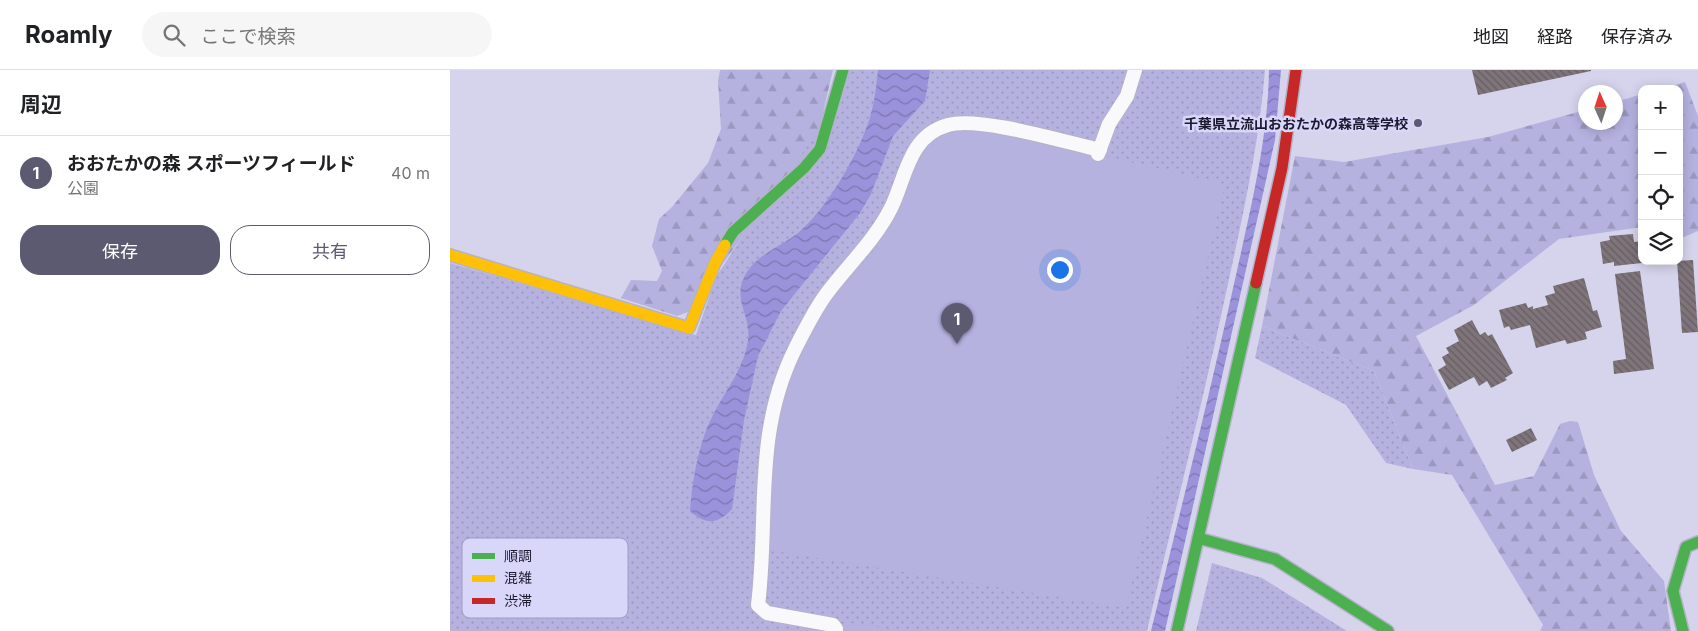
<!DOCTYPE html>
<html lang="ja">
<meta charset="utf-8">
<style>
:root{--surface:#fff;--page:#f6f6f6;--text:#202124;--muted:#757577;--line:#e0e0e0;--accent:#5c5a70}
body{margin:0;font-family:Inter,"Noto Sans JP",sans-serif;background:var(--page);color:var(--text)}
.controls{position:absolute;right:15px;top:15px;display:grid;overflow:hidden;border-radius:10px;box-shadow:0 2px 12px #0003}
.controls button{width:45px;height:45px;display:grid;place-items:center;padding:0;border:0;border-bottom:1px solid var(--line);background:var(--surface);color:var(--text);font:25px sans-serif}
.compass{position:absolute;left:1128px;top:15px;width:45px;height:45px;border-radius:50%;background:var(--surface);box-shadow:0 2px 12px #0003;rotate:357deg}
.you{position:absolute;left:609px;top:199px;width:18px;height:18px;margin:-12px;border:4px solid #fff;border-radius:50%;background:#1a73e8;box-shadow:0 0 0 8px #1a73e833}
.badge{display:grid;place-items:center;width:32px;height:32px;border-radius:50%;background:var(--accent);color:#fff;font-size:16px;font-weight:700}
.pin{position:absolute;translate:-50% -41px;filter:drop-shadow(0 1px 2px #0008)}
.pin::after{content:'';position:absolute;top:26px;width:18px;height:15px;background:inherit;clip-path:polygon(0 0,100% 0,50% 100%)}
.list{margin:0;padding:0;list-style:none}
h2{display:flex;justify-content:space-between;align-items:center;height:65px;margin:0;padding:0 20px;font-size:21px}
h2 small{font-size:16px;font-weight:400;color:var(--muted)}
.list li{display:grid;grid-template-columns:32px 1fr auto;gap:15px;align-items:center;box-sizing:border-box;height:75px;padding:0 20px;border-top:1px solid var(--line)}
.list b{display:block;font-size:19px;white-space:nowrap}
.list p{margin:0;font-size:16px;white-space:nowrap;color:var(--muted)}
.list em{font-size:16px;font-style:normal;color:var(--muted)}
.actions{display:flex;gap:10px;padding:15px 20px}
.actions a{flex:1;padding:11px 0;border:1px solid var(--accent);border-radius:20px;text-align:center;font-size:18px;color:var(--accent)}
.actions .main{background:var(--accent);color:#fff}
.icon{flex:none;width:28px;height:28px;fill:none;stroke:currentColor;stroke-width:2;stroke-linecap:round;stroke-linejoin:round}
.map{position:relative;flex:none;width:1248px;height:561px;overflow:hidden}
header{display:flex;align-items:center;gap:30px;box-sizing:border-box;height:70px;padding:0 25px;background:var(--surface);border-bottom:1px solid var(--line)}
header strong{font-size:24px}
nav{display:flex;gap:28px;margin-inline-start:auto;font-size:18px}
.search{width:350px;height:45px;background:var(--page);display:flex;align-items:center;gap:12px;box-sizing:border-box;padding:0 18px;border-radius:28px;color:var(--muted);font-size:19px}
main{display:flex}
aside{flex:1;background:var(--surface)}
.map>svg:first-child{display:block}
.grass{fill:url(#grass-dots)}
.forest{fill:url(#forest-firs)}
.pitch{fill:#b5b2e0}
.water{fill:url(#water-waves)}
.building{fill:url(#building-back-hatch)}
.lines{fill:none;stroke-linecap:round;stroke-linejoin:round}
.lane-casing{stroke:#b4b3c9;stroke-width:16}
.fast-casing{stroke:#b4b3c9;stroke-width:14}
.slow-casing{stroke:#b4b3c9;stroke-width:14}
.jam-casing{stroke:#b4b3c9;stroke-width:14}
.lane{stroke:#f9f9fc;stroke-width:14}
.fast{stroke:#4caf50;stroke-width:11}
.slow{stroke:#ffc107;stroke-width:11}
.jam{stroke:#c62828;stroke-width:11}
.poi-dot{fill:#5c5a70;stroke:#d8d7fa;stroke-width:2}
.labels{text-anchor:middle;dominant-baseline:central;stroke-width:5;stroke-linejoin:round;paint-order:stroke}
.poi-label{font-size:14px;font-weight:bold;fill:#1b192e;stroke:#d8d7fa;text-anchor:end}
.key{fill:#d8d7fa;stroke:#9f9ebd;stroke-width:1}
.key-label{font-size:14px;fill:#1b192e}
</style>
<header>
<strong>Roamly</strong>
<div class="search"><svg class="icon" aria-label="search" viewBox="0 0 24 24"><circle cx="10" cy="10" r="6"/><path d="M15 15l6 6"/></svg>ここで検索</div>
<nav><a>地図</a><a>経路</a><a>保存済み</a></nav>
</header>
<main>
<aside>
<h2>周辺<small></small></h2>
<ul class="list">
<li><span class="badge">1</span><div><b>おおたかの森 スポーツフィールド</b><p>公園</p></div><em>40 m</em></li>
</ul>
<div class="actions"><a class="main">保存</a><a>共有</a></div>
</aside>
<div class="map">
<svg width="1248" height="561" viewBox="0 0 1248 561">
<defs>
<pattern id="grass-dots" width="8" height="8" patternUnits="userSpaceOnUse" patternTransform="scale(1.25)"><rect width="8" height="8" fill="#b5b2e0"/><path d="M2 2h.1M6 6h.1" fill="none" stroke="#9b98c0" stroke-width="1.8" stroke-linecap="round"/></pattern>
<pattern id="forest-firs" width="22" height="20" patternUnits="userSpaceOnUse" patternTransform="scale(1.25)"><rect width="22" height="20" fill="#b5b2e0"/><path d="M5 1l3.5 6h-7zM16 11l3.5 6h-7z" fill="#9b98c0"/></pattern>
<pattern id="water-waves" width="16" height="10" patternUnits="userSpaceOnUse" patternTransform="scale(1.25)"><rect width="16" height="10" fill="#9a92da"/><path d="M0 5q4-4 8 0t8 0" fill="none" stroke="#7d76b1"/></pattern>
<pattern id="building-back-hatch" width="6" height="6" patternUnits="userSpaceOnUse" patternTransform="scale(1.25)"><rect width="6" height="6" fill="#7e747a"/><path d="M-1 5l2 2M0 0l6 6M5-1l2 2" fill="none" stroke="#665e64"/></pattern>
</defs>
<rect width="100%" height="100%" fill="#d5d4ec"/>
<path class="grass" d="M400,0h415c-6,76 -23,149 -39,223 -24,113 -53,225 -79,338h-697v-368l246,72 20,-58z
M812,256l112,45 39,98 -27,-6 -40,-58 -91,-47z
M762,493l50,15 85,53h-151z"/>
<path class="forest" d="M270,0h113l-14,60 -131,182 -11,4 -56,-18 10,-18 26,1 5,-10 -10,-25 7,-27 13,-12 36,-44 13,-34 -3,-48z
M1235,12l13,34v115l-19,8v-150h-17z
M1192,24v133l-83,12 -85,66 -58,31 79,149 39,-9 26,-52 10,-3 8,1 16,53 27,56 43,50 7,50h-131l3,-6 -91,-150 -39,-6 -39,-98 -112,-45 33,-170 49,6 144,-25 97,-27 1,12h30v-20z"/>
<path class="pitch" d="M515,58l30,3 230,53 -99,424 -358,-58 1,-77 11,-75 20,-47 29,-52 50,-54 28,-68 20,-36z
M395,552l55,9h-66z"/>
<path class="water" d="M428,0h52l-5,31 -32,35 -22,58 -11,19 -79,98 -23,45 -14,64 -12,89c-15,16 -26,16 -42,2 2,-29 8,-65 21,-92 13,-27 32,-48 37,-78 4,-26 -18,-42 -1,-69 10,-17 36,-27 51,-39 28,-24 57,-73 69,-107 7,-18 9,-37 11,-56z
M819,0h12l-6,70 -110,491h-14c29,-119 59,-237 85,-356 15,-68 32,-136 33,-205z"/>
<path class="building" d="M1022,0h119v1l-113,24z
M1183,164l1,8 7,-1 1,22 -28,3v-4l-11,2 -3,-22 10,-2 -1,-4z
M1243,190l5,72 -16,1 -5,-72z
M1190,201l14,98 -40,5 -1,-13 13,-2 -11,-85z
M1134,208l9,33 4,-1 5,17 -17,5 2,7 -20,5 -2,-4 -29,8 -6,-23 -19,5 -2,-4 -5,2 -5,-18 27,-7 2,5 5,-2v3l15,-4 -3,-9 10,-3 -2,-7z
M1022,250l8,15 5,-3 3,4 4,-2 21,39 -8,5 2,2 -16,8 -4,-7 -8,5 -5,-9 -25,13 -11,-20 8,-5 -4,-8 7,-4 -3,-5 13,-7 -5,-11z
M1081,358l6,12 -25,12 -6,-12z"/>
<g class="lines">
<defs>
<path id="lane" d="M648,84l11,-30 18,-28 8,-26
M386,559l-3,-4 -66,-12 -9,-8c11,-90 -5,-171 37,-256 9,-18 20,-40 32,-56 21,-28 48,-53 64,-85 15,-30 17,-72 57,-83 31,-9 117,17 152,25"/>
<path id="fast" d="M275,175l8,-13 71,-64 16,-19 23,-79
M748,468l77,21 113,72
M727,561l79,-348
M1233,561l-10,-40 13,-44 12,-5"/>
<path id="slow" d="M0,185l239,73 26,-65 10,-18"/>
<path id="jam" d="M806,213l26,-115 14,-98"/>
</defs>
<use href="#lane" class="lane-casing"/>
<use href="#fast" class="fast-casing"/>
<use href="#slow" class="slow-casing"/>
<use href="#jam" class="jam-casing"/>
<use href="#lane" class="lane"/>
<use href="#fast" class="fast"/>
<use href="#slow" class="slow"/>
<use href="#jam" class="jam"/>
</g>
<circle class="poi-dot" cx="968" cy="53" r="5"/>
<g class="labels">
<g class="poi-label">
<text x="958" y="53">千葉県立流山おおたかの森高等学校</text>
</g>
</g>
<rect x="12" y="468" width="166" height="80" rx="8" class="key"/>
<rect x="22" y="483" width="23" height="6" fill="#4caf50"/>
<rect x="22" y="505" width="23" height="7" fill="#ffc107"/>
<rect x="22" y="528" width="23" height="6" fill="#c62828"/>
<g class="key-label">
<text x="54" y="491">順調</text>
<text x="54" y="513">混雑</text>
<text x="54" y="536">渋滞</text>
</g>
</svg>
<div class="controls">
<button>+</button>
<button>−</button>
<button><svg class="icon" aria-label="locate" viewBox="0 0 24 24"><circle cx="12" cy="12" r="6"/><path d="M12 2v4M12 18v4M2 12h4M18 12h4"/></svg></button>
<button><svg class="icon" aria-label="layers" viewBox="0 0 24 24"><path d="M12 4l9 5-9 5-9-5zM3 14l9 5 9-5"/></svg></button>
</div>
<svg class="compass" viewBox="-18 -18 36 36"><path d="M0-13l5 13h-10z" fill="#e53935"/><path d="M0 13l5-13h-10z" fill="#757577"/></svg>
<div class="you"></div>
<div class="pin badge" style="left:507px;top:274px">1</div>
</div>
</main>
